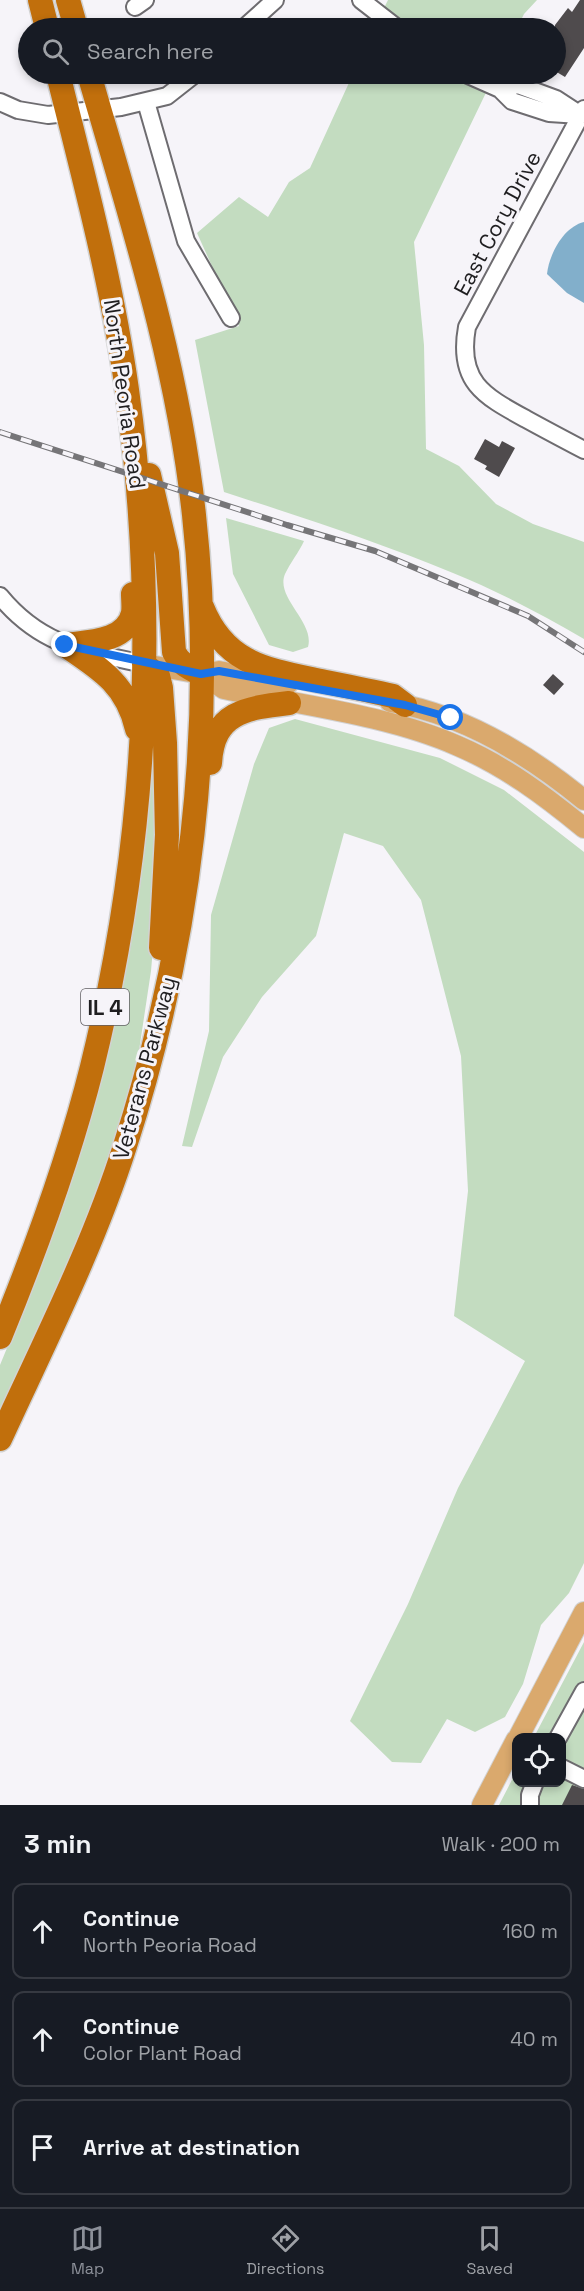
<!DOCTYPE html>
<meta charset="utf-8">
<style>
:root{--surface:#171b24;--page:#20242c;--text:#f1f3f6;--muted:#9ea1a6;--line:#363941;--accent:#8c9099}
body{margin:0;font-family:"Space Grotesk",sans-serif;background:var(--page);color:var(--text)}
.controls{position:absolute;right:18px;bottom:18px;display:grid;overflow:hidden;border-radius:12px;box-shadow:0 3px 9px #0003}
.controls button{width:54px;height:54px;display:grid;place-items:center;padding:0;border:0;border-bottom:2px solid var(--line);background:var(--surface);color:var(--text);font:30px sans-serif}
.stop{position:absolute;width:18px;height:18px;margin:-14px;border:4px solid #1a73e8;border-radius:50%;background:#fff}
.stop.end{background:#1a73e8;border-color:#fff;box-shadow:0 2px 6px #0008}
.list{margin:0;padding:0;list-style:none}
h2{display:flex;justify-content:space-between;align-items:center;height:78px;margin:0;padding:0 24px;font-size:26px}
h2 small{font-size:20px;font-weight:400;color:var(--muted)}
.list li{display:grid;grid-template-columns:39px 1fr auto;gap:18px;align-items:center;box-sizing:border-box;height:96px;margin:0 12px 12px;padding:0 12px;border:2px solid var(--line);border-radius:12px}
.list b{display:block;font-size:22px;white-space:nowrap}
.list p{margin:0;font-size:20px;white-space:nowrap;color:var(--muted)}
.list em{font-size:20px;font-style:normal;color:var(--muted)}
.icon{flex:none;width:33px;height:33px;fill:none;stroke:currentColor;stroke-width:2;stroke-linecap:round;stroke-linejoin:round}
.map{position:relative;flex:none;width:584px;height:1805px;overflow:hidden}
.search{position:absolute;background:var(--surface);box-shadow:0 3px 9px #0003;left:18px;right:18px;top:18px;height:66px;display:flex;align-items:center;gap:15px;box-sizing:border-box;padding:0 21px;border-radius:33px;color:var(--muted);font-size:22px}
.sheet{height:402px;background:var(--surface)}
nav{display:flex;justify-content:space-around;align-items:center;box-sizing:border-box;height:84px;border-top:2px solid var(--line);background:var(--surface);font-size:16px;color:var(--muted)}
nav a{display:grid;justify-items:center;gap:3px}
nav .on{color:var(--accent)}
.map>svg:first-child{display:block}
.green{fill:#c3dcc0}
.water{fill:#82afcb}
.building{fill:#4f4b4d}
.lines{fill:none;stroke-linecap:round;stroke-linejoin:round}
.minor-casing{stroke:#6e6c70;stroke-width:20}
.major-casing{stroke:#d2d2d2;stroke-width:22}
.highway-casing{stroke:#d2d2d2;stroke-width:27}
.minor{stroke:#fff;stroke-width:16}
.major{stroke:#daa96d;stroke-width:20}
.highway{stroke:#c16f0c;stroke-width:24}
.rail-casing{stroke:#767578;stroke-width:6}
.rail{stroke:#f6f4f9;stroke-width:4;stroke-dasharray:11;stroke-linecap:butt}
.route{stroke:#1a73e8;stroke-width:8}
.labels{text-anchor:middle;dominant-baseline:central;stroke-width:6;stroke-linejoin:round;paint-order:stroke}
.shield{fill:#f6f4f9;stroke:#605e61;stroke-width:1.5}
.shield-label{font-size:21px;font-weight:bold;fill:#1f1e20}
.street-label{font-size:22px;fill:#1f1e20;stroke:#f6f4f9}
</style>
<div class="map">
<svg width="584" height="1805" viewBox="0 0 584 1805">
<rect width="100%" height="100%" fill="#f6f4f9"/>
<path class="green" d="M388,0h149l-13,14 -7,14h-143z
M353,74h142l-81,168 10,103 2,104 33,17 37,38 37,20 51,18v97c-42,-24 -86,-48 -131,-66 -75,-31 -152,-56 -229,-81l-29,-152 44,-14 -42,-93 42,-36 29,20 21,-35 21,-14z
M226,518l78,23c-5,11 -14,22 -19,33 -10,24 30,48 23,73l-15,5 -24,-7 -36,-71z
M295,719l145,39 64,32 80,62v711l-15,30 -28,32 -18,59 -18,33 -30,15 -28,-13 -26,44 -29,-1 -42,-41 58,-117 50,-116 67,-127 -71,-45 14,-125 -7,-135 -40,-156 -38,-54 -39,-13 -28,103 -54,61 -39,60 -31,90 -10,-1 27,-115 2,-116 43,-151 15,-36z
M153,749l4,152 -6,70 -14,93 -35,113 -20,54 -82,181v-47l30,-73 95,-325 18,-114z
M584,1642v163h-85l17,-33v10h46v-44l-28,-1z"/>
<path class="water" d="M584,222v81l-17,-10 -20,-19c2,-19 16,-47 37,-52z"/>
<path class="building" d="M580,0h4v48l-19,29 -10,-6v-46l13,-17 4,4z
M485,439l14,8 3,-6 13,7 -16,29 -14,-8 2,-3 -13,-7z
M553,674l11,10 -10,11 -11,-10z
M572,1785l12,4v16h-22z"/>
<g class="lines">
<defs>
<path id="minor" d="M361,0l36,28
M135,7l10,-7
M244,28l31,-28
M466,74l34,15 12,12 37,12 31,2
M500,89l18,-4 38,14 23,15
M0,102l18,8 30,5 73,-8 46,-11 28,-22
M146,102l40,139 45,77
M584,109l-117,218c-10,55 17,69 59,92 20,11 39,21 58,31
M0,596c41,50 84,55 144,68
M558,1738l26,-47
M562,1768l22,11
M530,1805v-10l5,-13"/>
<path id="major" d="M144,664l57,10 18,-3 69,13
M201,674l23,15c75,16 164,26 234,57 47,20 87,50 126,82
M390,702c73,12 138,52 194,98
M518,1738l66,-126
M482,1805l34,-65"/>
<path id="highway" d="M40,0l7,28
M68,0l8,28
M149,475l18,78 7,99c6,12 15,16 27,22
M202,607c22,55 61,62 114,73 25,5 51,10 77,16l12,9
M65,645c23,-3 62,-3 68,-32 1,-6 0,-13 0,-19
M65,645c36,24 62,40 72,84
M144,664l14,12 3,12 4,55 2,92 -6,113
M210,763c3,-51 36,-55 79,-60
M0,1337c36,-88 69,-178 92,-270 55,-224 67,-448 35,-677 -15,-107 -43,-212 -69,-316
M0,1439c44,-96 93,-192 125,-293 65,-202 92,-420 69,-631 -16,-151 -63,-296 -105,-441"/>
</defs>
<use href="#minor" class="minor-casing"/>
<use href="#major" class="major-casing"/>
<use href="#highway" class="highway-casing"/>
<use href="#minor" class="minor"/>
<use href="#major" class="major"/>
<use href="#highway" class="highway"/>
<defs>
<path id="rail" d="M0,432l287,93 88,26 153,65 56,36"/>
</defs>
<use href="#rail" class="rail-casing"/>
<use href="#rail" class="rail"/>
</g>
<g class="lines">
<path class="route" d="M65,645l136,29 18,-3 186,34 46,13"/>
</g>
<g class="labels">
<rect class="shield" x="81" y="989" width="48" height="36" rx="4.5"/>
<g class="shield-label">
<text x="105" y="1007">IL 4</text>
</g>
<g class="street-label">
<text transform="translate(497 223) rotate(-62)">East Cory Drive</text>
<text transform="translate(125 394) rotate(82)">North Peoria Road</text>
<text transform="translate(144 1068) rotate(-75)">Veterans Parkway</text>
</g>
</g>
</svg>
<div class="controls">
<button><svg class="icon" aria-label="locate" viewBox="0 0 24 24"><circle cx="12" cy="12" r="6"/><path d="M12 2v4M12 18v4M2 12h4M18 12h4"/></svg></button>
</div>
<div class="stop" style="left:451px;top:718px"></div>
<div class="stop end" style="left:65px;top:645px"></div>
<div class="search"><svg class="icon" aria-label="search" viewBox="0 0 24 24"><circle cx="10" cy="10" r="6"/><path d="M15 15l6 6"/></svg>Search here</div>
</div>
<section class="sheet">
<h2>3 min<small>Walk · 200 m</small></h2>
<ul class="list">
<li><svg class="icon" aria-label="ahead" viewBox="0 0 24 24"><path d="M12 20V5M6 11l6-6 6 6"/></svg><div><b>Continue</b><p>North Peoria Road</p></div><em>160 m</em></li>
<li><svg class="icon" aria-label="ahead" viewBox="0 0 24 24"><path d="M12 20V5M6 11l6-6 6 6"/></svg><div><b>Continue</b><p>Color Plant Road</p></div><em>40 m</em></li>
<li><svg class="icon" aria-label="arrive" viewBox="0 0 24 24"><path d="M6 21V4h12l-3 4 3 4H6"/></svg><div><b>Arrive at destination</b></div></li>
</ul>
</section>
<nav>
<a class="on"><svg class="icon" aria-label="map" viewBox="0 0 24 24"><path d="M3 6l6-2 6 2 6-2v14l-6 2-6-2-6 2zM9 4v14M15 6v14"/></svg>Map</a>
<a><svg class="icon" aria-label="directions" viewBox="0 0 24 24"><path d="M12 3l9 9-9 9-9-9zM9 14v-3h6M13 9l2 2-2 2"/></svg>Directions</a>
<a><svg class="icon" aria-label="saved" viewBox="0 0 24 24"><path d="M7 4h10v16l-5-4-5 4z"/></svg>Saved</a>
</nav>
